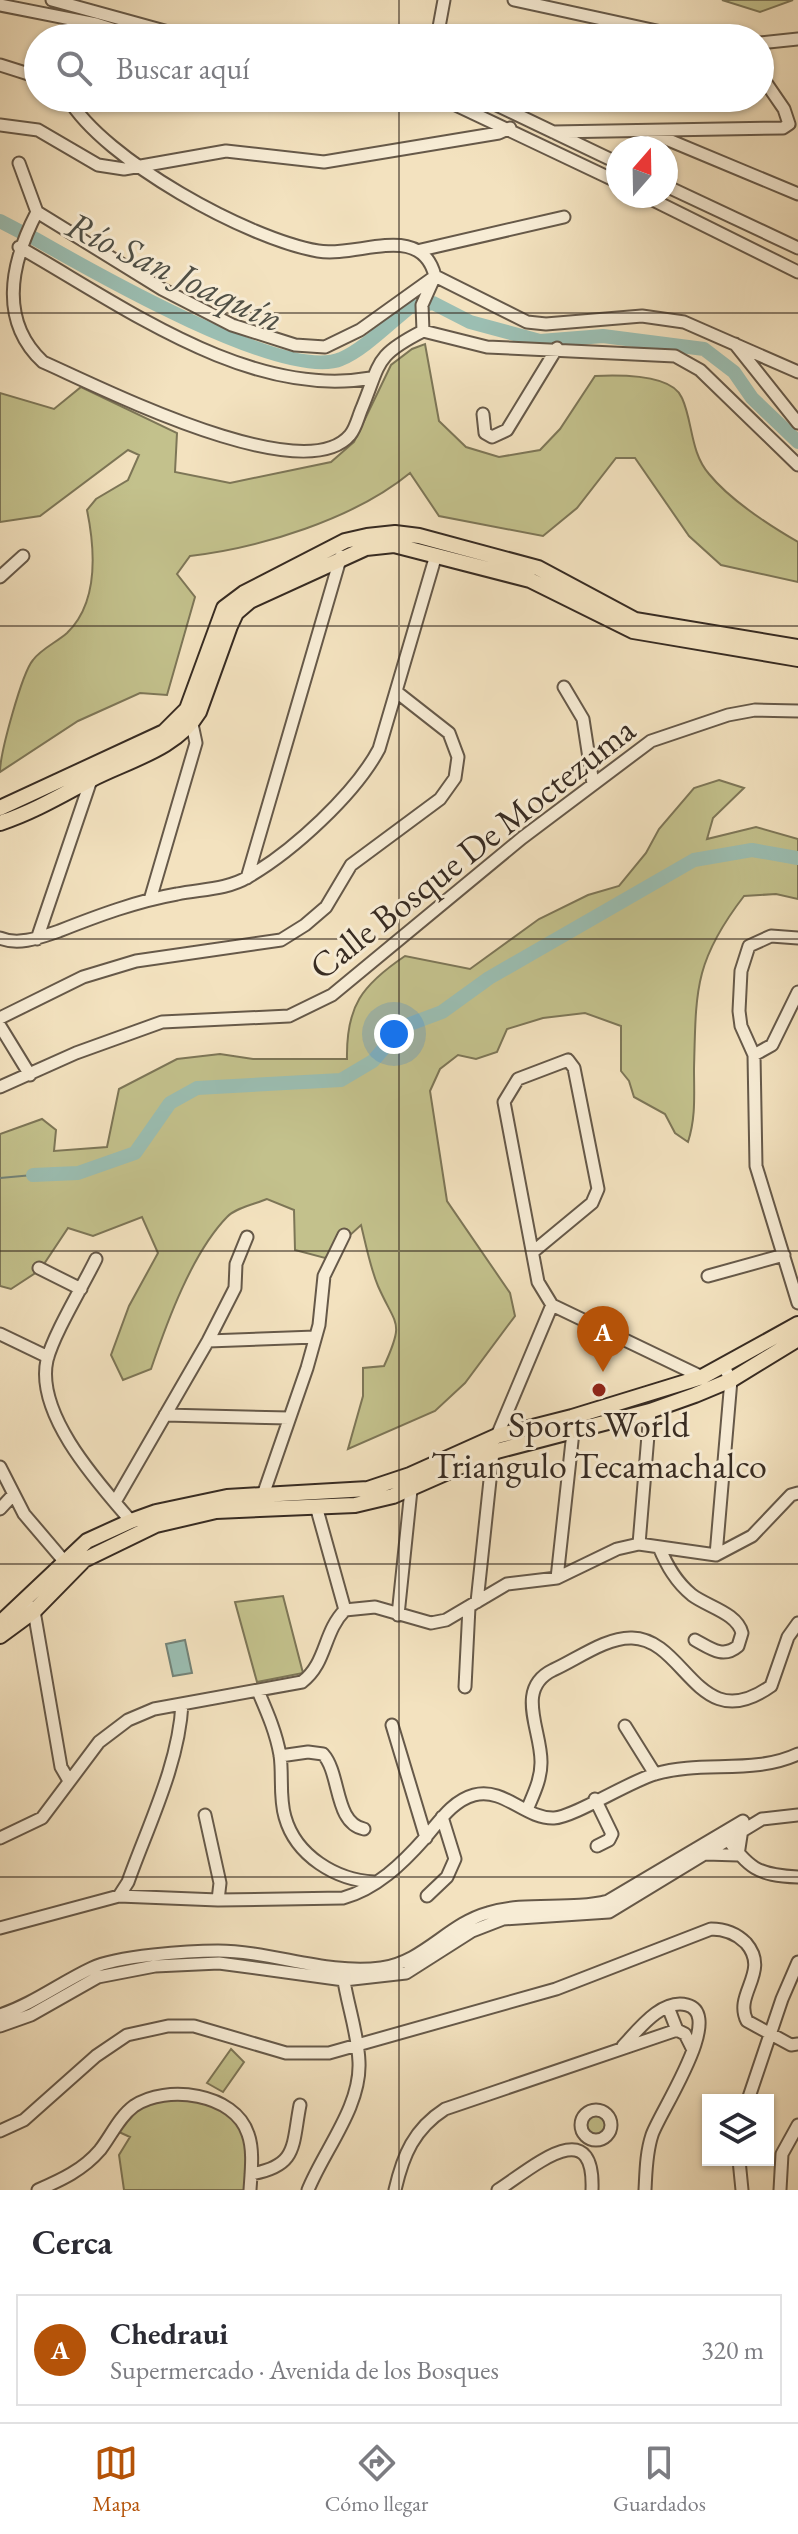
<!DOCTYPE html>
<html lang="es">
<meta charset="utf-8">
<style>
:root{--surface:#fff;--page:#f2f2f3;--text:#2b2b33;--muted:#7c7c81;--line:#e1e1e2;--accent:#b45309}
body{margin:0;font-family:"EB Garamond",serif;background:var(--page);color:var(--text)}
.controls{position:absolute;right:24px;bottom:24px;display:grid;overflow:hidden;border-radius:0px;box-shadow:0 2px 6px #0004}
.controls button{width:72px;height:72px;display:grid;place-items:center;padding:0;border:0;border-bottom:2px solid var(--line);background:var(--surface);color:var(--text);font:40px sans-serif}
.compass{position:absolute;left:606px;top:136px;width:72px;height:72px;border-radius:50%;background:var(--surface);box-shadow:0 2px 6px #0004;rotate:20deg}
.you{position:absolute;left:394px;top:1034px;width:28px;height:28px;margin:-20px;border:6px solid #fff;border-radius:50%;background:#1a73e8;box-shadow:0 0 0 12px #1a73e833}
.badge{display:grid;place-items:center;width:52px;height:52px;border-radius:50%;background:var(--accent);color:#fff;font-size:26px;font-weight:700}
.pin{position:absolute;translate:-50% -66px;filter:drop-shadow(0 2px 4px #0008)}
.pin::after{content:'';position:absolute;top:42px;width:28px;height:24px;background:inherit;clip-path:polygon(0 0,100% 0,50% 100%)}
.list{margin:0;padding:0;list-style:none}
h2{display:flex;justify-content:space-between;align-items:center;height:104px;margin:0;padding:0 32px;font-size:34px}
h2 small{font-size:26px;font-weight:400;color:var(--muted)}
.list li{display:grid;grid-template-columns:52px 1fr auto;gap:24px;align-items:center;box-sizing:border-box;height:112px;margin:0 16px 16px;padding:0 16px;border:2px solid var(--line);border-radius:0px}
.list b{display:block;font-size:30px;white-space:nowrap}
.list p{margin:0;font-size:26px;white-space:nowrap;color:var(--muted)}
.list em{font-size:26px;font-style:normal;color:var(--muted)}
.icon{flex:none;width:44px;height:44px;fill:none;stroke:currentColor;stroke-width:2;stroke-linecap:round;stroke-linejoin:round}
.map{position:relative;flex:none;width:798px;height:2190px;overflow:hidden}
.search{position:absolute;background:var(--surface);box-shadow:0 2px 6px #0004;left:24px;right:24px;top:24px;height:88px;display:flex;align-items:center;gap:20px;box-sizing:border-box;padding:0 28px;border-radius:44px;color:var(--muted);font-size:30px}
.sheet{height:232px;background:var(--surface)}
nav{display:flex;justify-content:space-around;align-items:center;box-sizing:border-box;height:112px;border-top:2px solid var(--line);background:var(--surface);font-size:22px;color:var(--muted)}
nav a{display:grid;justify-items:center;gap:4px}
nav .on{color:var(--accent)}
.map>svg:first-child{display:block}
.green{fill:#c3c18c;stroke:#7d7657;stroke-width:2}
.water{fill:#9bbeb2;stroke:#738378;stroke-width:2}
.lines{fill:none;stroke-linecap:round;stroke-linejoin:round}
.stream{stroke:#738378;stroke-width:2}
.river{stroke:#9bbeb2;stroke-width:14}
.minor-casing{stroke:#665949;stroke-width:15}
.major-casing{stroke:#372b22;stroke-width:18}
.minor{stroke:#f7ecd5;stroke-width:11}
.major{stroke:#f3e2bf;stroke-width:14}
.grid{fill:none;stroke:#372b22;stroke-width:2;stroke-opacity:0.55}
.poi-dot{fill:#8f2418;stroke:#f7ecd5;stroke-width:3}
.labels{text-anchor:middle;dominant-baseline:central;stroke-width:6;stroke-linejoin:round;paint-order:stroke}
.street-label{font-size:36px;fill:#372b22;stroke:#f7ecd5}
.poi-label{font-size:36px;fill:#372b22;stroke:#f7ecd5}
.water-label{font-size:38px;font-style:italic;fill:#505046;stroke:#f7ecd5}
</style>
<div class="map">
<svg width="798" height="2190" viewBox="0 0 798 2190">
<rect width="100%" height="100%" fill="#f3e2bf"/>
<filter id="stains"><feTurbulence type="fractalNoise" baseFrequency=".0025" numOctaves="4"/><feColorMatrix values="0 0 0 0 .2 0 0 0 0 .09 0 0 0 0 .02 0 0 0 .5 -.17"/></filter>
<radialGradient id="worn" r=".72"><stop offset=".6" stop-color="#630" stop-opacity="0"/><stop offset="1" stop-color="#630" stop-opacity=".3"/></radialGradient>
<path class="green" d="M722,0h71l-33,12z
M425,344l14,77 27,26 33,10 41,-7 20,-21 35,-53c22,-1 77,-2 87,22 11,24 8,54 27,76 22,27 58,50 89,68v40l-77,-17 -32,-29 -54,-78h-19l-39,50 -34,28 -104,-20 -29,-43c-56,46 -150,75 -220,83l-13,18 18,23 -28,98 -27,-2 -62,28 -78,51c0,-19 22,-99 33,-112 8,-11 24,-18 34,-27 32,-31 28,-84 20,-123l9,-11 32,-19 11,-25 -11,-5 -88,66 -40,6v-129l54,16 27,-22 96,46 -2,39 55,11 101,-21 23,-20 37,-77 21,-16z
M719,780l25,8 -31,30 -6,21 49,-12 42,12v60l-22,-5 -32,2c-50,65 -48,94 -50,173 0,26 2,48 -6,73l-13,-9 -10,-19 -31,-17 -5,-16 -8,-10v-45l-36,-13 -42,5 -36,11 -10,23 -21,7 -18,-4 -18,14 -10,22 17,110 63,92 5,23 -50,67 -30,28 -87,38 15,-53v-28l21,-2c21,-46 12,-39 -6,-80 -8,-19 -12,-41 -17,-61l-36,33 -30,-8 -1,-40 -27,-11c-12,5 -32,9 -40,18 -35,36 -60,105 -76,152l-28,11 -12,-25 18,-49 29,-53 -16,-36 -49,19 -25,-8 -28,42 -29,19 -11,-3v-152l42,-15 14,11 -2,21 53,-4 12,-58 58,-30 43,-5 33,5h94c-1,-53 15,-74 58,-103l65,13 69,-50 49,-24 31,-9 27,-33 13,-24 35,-41z
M283,1596l20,77 -46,9 -22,-80z
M231,2049l13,13 -21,30 -16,-9z
M162,2099c29,1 68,2 82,35 7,14 3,40 3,56h-123l-5,-35 11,-18 -11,-5 15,-22z
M583 2125a13 13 0 1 1 26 0a13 13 0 1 1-26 0Z"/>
<path class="water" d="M185,1640l7,33 -19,3 -7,-32z"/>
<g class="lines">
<path class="stream" d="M0,1178l33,-3"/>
<path class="river" d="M0,221l21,11
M32,237c56,32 253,146 309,122 21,-8 50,-37 69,-52l9,-1
M424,305l9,-2 37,19 70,19 63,-5 101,13 30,23 18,26 46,44
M33,1175l45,-2 57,-20 35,-50 27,-15 144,-8 32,-19 29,-34 40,-15 47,-34 205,-118 58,-10 46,8"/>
<defs>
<path id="minor" d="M52,0l138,38
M514,0l175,38
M0,5l96,19 45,14
M437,38l7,-38
M760,43l38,-4
M0,65l38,12
M68,98c36,62 180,141 250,153 40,7 103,-30 117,25
M441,98l177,84
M482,98l136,65
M0,125l38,5 60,35 26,4 102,-18 98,11 175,-29 11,-5
M647,131l151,63
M553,132l230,-4 6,-4 -5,-15 -24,-35
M19,163l18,49 125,77 70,36 63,20 30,2 35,-17 74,-53
M666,186l132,62
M645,196l153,76
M37,212c-28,54 -37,110 6,150 55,24 260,129 307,73 6,-7 8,-18 12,-27 19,-46 12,-52 61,-77l-1,-26 13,-29
M19,247c101,57 230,153 352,131
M421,250l143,-33
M435,276l92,46 19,2 96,-8 42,6 114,50
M423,331l64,16 188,9 25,14 98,95
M735,344l63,79
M483,414l2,19 7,4 15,-7 50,-82
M0,577l23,-21
M564,687l19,32 10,65
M247,878l94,-322
M150,900l46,-157 -4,-19
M0,938c19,8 41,-1 59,-7 38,-15 78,-30 118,-37 24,-5 49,-4 71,-17 45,-26 107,-83 131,-128l57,-194
M798,938l-27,-2 -22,10 -8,25 -2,40 2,15 13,29 2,111 42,137
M37,939l54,-159
M0,1018l83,-41 53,-16 145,-21 24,-15 21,-18 25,-42 89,-66 15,-21 3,-21 -9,-24 -51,-40
M0,1026l30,49
M754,1055l18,-10 26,-53
M0,1087l76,-34 86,-31 127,-6 43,-21 190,-157 129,-97 77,-26 27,-5 43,1
M534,1251l58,-48 6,-14 -24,-121 -6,-8 -50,19 -14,23 34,180 14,23 150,72
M96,1259c-13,27 -42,74 -49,101 -12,54 51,123 84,161
M39,1268l42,21
M708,1276l76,-21
M0,1334l48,23
M208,1341l107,-4
M165,1415l124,3
M497,1436l55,-131
M0,1467l24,47 40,47
M263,1495l44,-127 12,-43 5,-49 20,-41
M115,1502l93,-161 27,-53 1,-24 11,-27
M316,1506l29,104
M0,1509l13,-14
M639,1544l11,-133
M659,1547c8,19 17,35 33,48 16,12 45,18 50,38l-4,13c-15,13 -28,2 -43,-6
M716,1555l15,-175 -7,-13
M557,1578l16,-146
M477,1602l16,-150
M29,1606l5,5 27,156 7,12
M398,1615l13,-125
M465,1687l4,-80
M258,1691c9,21 18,41 22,64 3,20 -1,42 5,62 11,39 51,63 89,65
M392,1725l34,113
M625,1726l30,48
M280,1756l28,-4 15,2c18,20 11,69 41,75
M595,1799l17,35 -3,6 -12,6
M527,1810c6,-15 14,-30 14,-47 1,-32 -27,-74 12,-93 23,-10 53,-33 79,-32 54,1 66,100 139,48l17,-49 10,-14
M205,1815l15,68 -2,17
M724,1835c26,33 31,40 74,42
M0,1838l42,-20 57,-76 29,-22 26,-11 148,-27c25,-19 21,-50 43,-72l30,-3 56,16 15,-3 61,-36 50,-6 60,-29 22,-5 77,11 36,-19 39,-41 7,-2
M706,1854l32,1 4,-26
M119,1896l9,-14c20,-56 51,-118 54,-178
M427,1896l20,-19 8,-18 -13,-42
M0,1928l119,-32 99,4 125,-2c33,-9 59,-34 82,-60 14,-16 27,-37 49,-43 30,-8 51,24 80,23 20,-1 74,-36 101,-44 47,-14 98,1 143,-20
M668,2007l9,23
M0,2015c33,-11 60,-32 92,-47 25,-12 97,-17 126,-17 54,0 108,24 163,17 43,-6 67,-44 107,-55 39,-12 81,-2 120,-12l135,-80
M0,2026l31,-11 67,-38 57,-11 64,-3 125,17 62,-7 66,-42 31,-12 106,-7 153,-93 36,-4
M623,2046c15,-16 39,-48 64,-41 39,10 -28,108 -35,130 -6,18 -6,37 -7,55
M748,2100l34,-101 16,-37
M581 2125a15 15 0 1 1 30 0a15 15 0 1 1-30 0Z
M0,2131l24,-11 72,-64 31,-21 41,-9h26l92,27h43l227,-64 155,-60c13,0 25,4 35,14 25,29 -13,51 1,78l44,24 7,-1
M739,2160l3,30
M251,2174c47,-8 41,-28 49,-69
M38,2190c23,-10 45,-20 62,-40 11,-14 19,-33 34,-44 32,-22 101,-13 114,28 6,16 3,39 2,56
M308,2190c16,-40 53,-83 51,-128 -1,-29 -12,-58 -16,-87
M395,2190c8,-35 19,-61 50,-81l232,-79 8,4 8,16
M498,2190c33,-21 97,-79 94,0
M780,2190l2,-36 16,-29"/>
<path id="major" d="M0,808l164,-76 23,-23 37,-101 20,-15 101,-52 22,-5 28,-3 24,3 119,32 97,52 163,27
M0,823c33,-11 60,-27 90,-43 36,-19 87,-31 109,-68l31,-86 6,-13 14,-12 116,-53 28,-3 136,35 103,51 165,28
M0,1623l87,-82 44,-20 25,-9 71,-15 141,-8 42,-14 87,-39 75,-19 130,-40 96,-53
M0,1636l34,-25 50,-51 72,-35 60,-14 139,-6 38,-9 100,-44 157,-41 45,-16 36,-15 67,-41"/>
</defs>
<use href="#minor" class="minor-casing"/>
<use href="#major" class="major-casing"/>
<use href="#minor" class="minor"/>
<use href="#major" class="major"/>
</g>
<path class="grid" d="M399,0v38M399,98v2092M0,313h798M0,626h798M0,939h798M0,1251h798M0,1564h798M0,1877h798"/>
<circle class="poi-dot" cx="599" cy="1390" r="8"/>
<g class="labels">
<g class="street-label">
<text transform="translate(472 848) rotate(-38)">Calle Bosque De Moctezuma</text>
</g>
<g class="poi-label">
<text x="599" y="1424">Sports World<tspan x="599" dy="41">Triangulo Tecamachalco</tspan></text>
</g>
<g class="water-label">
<text transform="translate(175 271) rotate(25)">Río San Joaquín</text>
</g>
</g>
<rect width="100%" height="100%" filter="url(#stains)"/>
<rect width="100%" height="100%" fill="url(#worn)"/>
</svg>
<div class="controls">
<button><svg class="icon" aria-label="layers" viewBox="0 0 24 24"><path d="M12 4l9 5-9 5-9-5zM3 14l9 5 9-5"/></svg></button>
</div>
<svg class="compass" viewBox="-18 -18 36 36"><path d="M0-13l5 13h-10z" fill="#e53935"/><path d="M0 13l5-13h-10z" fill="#7c7c81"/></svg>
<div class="you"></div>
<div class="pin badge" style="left:603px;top:1372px">A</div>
<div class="search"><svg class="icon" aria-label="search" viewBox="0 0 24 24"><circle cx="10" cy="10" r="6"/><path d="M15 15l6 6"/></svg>Buscar aquí</div>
</div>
<section class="sheet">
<h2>Cerca<small></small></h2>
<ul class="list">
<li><span class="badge">A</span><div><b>Chedraui</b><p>Supermercado · Avenida de los Bosques</p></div><em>320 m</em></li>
</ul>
</section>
<nav>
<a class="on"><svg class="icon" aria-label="map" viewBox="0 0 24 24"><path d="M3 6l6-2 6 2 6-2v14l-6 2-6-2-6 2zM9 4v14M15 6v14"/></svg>Mapa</a>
<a><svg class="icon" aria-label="directions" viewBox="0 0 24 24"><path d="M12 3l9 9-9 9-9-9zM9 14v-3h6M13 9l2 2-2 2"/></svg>Cómo llegar</a>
<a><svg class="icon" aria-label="saved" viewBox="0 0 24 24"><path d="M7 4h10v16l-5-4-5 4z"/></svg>Guardados</a>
</nav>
